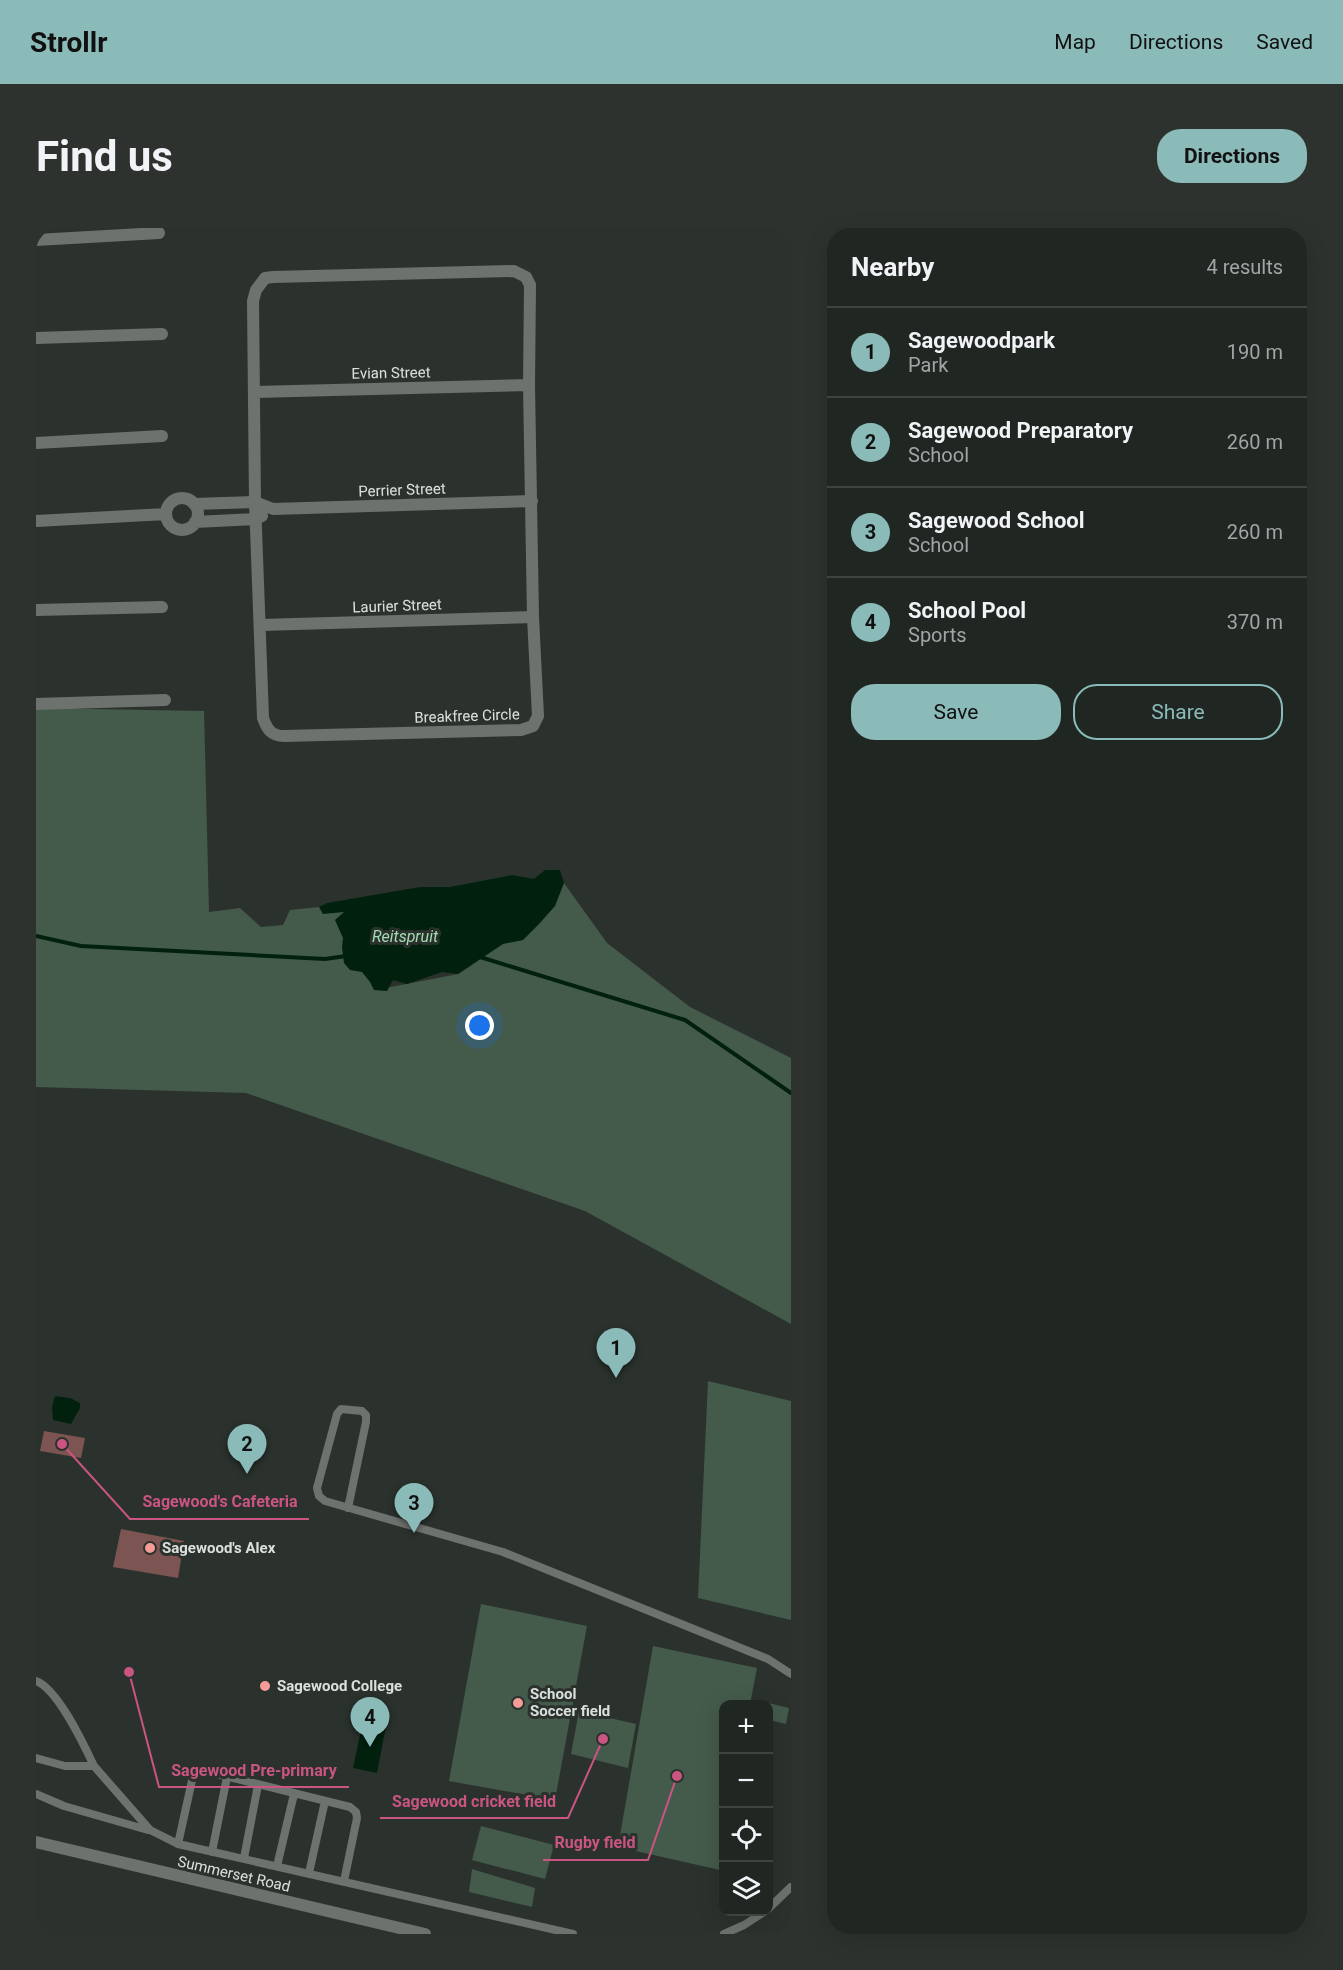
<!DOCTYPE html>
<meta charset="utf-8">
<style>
:root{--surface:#202622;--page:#2d322f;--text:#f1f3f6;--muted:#a2a5a5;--line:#3d4340;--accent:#8bbbb9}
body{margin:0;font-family:Roboto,sans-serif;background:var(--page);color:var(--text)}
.controls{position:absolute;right:18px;bottom:18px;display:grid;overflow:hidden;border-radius:12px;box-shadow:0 6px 24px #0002}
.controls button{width:54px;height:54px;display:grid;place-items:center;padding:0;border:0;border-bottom:2px solid var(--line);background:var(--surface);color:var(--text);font:30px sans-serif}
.you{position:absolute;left:444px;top:798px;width:21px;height:21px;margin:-15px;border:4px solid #fff;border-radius:50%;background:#1a73e8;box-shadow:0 0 0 9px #1a73e833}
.badge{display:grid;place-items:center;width:39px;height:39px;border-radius:50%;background:var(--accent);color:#111;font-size:20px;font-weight:700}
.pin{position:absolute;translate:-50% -50px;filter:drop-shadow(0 2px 3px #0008)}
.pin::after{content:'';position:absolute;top:32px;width:21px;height:18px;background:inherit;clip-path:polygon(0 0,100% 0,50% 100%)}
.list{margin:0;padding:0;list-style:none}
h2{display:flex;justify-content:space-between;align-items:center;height:78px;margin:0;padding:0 24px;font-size:26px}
h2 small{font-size:20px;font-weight:400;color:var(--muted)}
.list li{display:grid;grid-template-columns:39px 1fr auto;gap:18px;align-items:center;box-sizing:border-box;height:90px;padding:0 24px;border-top:2px solid var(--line)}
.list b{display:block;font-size:22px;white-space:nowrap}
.list p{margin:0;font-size:20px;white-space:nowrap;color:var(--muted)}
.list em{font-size:20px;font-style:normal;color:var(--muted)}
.actions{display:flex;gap:12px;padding:18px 24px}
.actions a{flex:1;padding:14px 0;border:2px solid var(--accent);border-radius:24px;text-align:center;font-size:21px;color:var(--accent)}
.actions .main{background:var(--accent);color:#111}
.icon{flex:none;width:33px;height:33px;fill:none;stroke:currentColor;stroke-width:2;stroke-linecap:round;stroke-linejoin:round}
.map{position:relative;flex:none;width:755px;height:1706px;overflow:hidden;border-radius:24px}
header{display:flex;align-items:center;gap:36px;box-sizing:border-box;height:84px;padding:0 30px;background:var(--accent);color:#111}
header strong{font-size:28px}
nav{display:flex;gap:33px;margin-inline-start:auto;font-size:21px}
.intro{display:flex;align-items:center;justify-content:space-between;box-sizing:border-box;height:144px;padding:0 36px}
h1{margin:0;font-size:42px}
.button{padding:15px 27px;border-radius:24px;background:var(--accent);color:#111;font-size:21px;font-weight:700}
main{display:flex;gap:36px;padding:0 36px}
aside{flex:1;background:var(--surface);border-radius:24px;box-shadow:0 6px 24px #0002}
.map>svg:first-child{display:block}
.green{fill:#445a4b}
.water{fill:#01210e}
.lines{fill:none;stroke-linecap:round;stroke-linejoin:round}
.stream{stroke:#01210e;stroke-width:4}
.building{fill:#7c5553}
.service{stroke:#6e726f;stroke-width:8}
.minor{stroke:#6e726f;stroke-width:12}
.poi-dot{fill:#f59b98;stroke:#2b322d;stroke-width:2}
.labels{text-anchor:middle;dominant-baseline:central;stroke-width:6;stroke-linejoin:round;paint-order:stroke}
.street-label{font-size:15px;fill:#dbe0dc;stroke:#2b322d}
.poi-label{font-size:15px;font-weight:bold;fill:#dbe0dc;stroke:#2b322d;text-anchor:start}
.water-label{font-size:16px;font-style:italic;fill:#a1dcb3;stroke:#2b322d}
.leader{fill:none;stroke:#ca5482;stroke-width:2}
.callout-dot{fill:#ca5482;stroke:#2b322d;stroke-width:2}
.callout-label{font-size:16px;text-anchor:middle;font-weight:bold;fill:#ca5482;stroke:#2b322d;stroke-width:6;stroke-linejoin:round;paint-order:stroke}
</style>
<header>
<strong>Strollr</strong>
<nav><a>Map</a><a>Directions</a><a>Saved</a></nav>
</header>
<div class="intro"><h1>Find us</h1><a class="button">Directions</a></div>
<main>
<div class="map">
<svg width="755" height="1706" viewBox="0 0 755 1706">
<rect width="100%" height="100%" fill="#2b322d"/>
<path class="green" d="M0,480l168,3 5,201 31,-4 21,19 22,-2 7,-15 29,-3 26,4 30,79 83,-16 18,-12 88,-79 43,60 83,64 101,51v266l-206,-113 -339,-118 -210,-6z
M672,1153l83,20v219l-93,-22z
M445,1376l106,22 -32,174 -106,-19z
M617,1418l104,22 -7,36h-26v146l-4,20 -102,-23z
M720,1472l33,8 -3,16 -17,-4 -1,-16h-12z
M543,1483l57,13 -8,44 -57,-14z
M445,1598l73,19 -9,34 -73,-19z
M436,1641l63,19 -3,19 -63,-15z"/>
<path class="water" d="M509,642h15l4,13 -9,23 -16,18 -16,16 -20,4 -45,30 -16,-2 -35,12 -14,-4 -6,11 -13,-1 -4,-8 -8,-10 -12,-2 -6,-7 -2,-16 1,-9 -8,-18 9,-8 -21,2 -4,-7 8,-4 93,-16h30l62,-12 22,4z
M19,1168l15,2 10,5v5l-9,16 -18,-4 -1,-13z
M327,1493l23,5 -9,47 -24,-5z"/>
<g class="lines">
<path class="stream" d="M0,708l45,10 244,13 21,-3
M444,729l205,63 106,73"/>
</g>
<path class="building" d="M8,1203l41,7 -4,20 -41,-7z
M85,1301l63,12 -6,37 -65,-11z"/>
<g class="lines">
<path class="service" d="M312,1280l18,-86v-7l-4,-4 -21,-2 -4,5 -20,74 2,8 6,5 178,51 265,107 23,15
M0,1453c22,8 48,64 58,85
M0,1530l29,8h29l56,64 28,14 395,90
M0,1566l28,12 84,24
M142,1616l15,-68 5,-5h7l145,36 6,5 1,6 -13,63
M176,1624l15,-75
M208,1630l14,-73
M241,1638l17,-72
M273,1645l16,-72
M732,1681l23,-22
M688,1706l20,-9 20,-13"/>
<path class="minor" d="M0,12l123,-7
M478,43l12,6 4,8 -1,100 4,232 5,99 -5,10 -12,4 -237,6c-13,0 -17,-7 -21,-18l-8,-216 -2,-201 3,-11 9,-12 8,-1z
M0,110l126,-4
M219,164l274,-7
M0,215l126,-7
M130 286a16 16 0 1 1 32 0a16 16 0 1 1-32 0Z
M158,276l61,-2 18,7 259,-8
M0,293l130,-7
M159,294l61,-3 6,-3
M0,382l126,-3
M225,397l272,-8
M0,476l129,-4
M0,1614l389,92"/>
</g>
<g class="poi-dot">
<circle cx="114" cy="1320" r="6"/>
<circle cx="229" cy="1458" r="6"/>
<circle cx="482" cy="1475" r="6"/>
</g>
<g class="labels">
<g class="street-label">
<text transform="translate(355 145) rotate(-1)">Evian Street</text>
<text transform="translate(366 262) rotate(-2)">Perrier Street</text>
<text transform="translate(361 378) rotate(-2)">Laurier Street</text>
<text transform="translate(431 488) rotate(-2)">Breakfree Circle</text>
<text transform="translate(198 1646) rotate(13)">Summerset Road</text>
</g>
<g class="poi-label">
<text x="126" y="1320">Sagewood's Alex</text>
<text x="241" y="1458">Sagewood College</text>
<text x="494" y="1466">School<tspan x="494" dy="17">Soccer field</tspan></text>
</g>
<g class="water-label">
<text x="369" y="708">Reitspruit</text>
</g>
</g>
<path class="leader" d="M26 1216L94 1291H273M93 1444L123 1559H313M567 1511L532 1590H344M641 1548L612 1632H507"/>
<g class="callout-dot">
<circle cx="26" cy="1216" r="6"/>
<circle cx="93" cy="1444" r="6"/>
<circle cx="567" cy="1511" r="6"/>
<circle cx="641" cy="1548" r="6"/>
</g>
<g class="callout-label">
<text x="184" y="1279">Sagewood's Cafeteria</text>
<text x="218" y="1548">Sagewood Pre-primary</text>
<text x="438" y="1579">Sagewood cricket field</text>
<text x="559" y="1620">Rugby field</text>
</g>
</svg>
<div class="controls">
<button>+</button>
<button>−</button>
<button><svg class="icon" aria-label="locate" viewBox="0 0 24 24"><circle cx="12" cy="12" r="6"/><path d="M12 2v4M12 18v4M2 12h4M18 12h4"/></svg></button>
<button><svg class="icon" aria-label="layers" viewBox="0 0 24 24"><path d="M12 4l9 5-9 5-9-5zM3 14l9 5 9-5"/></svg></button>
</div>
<div class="you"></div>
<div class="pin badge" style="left:580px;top:1150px">1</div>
<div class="pin badge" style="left:211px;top:1246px">2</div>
<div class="pin badge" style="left:378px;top:1305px">3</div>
<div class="pin badge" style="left:334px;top:1519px">4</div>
</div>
<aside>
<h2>Nearby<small>4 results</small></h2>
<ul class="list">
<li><span class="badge">1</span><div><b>Sagewoodpark</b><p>Park</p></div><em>190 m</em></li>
<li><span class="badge">2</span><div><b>Sagewood Preparatory</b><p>School</p></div><em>260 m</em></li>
<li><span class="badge">3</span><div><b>Sagewood School</b><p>School</p></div><em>260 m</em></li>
<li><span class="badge">4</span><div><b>School Pool</b><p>Sports</p></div><em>370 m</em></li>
</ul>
<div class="actions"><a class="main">Save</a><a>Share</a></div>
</aside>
</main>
